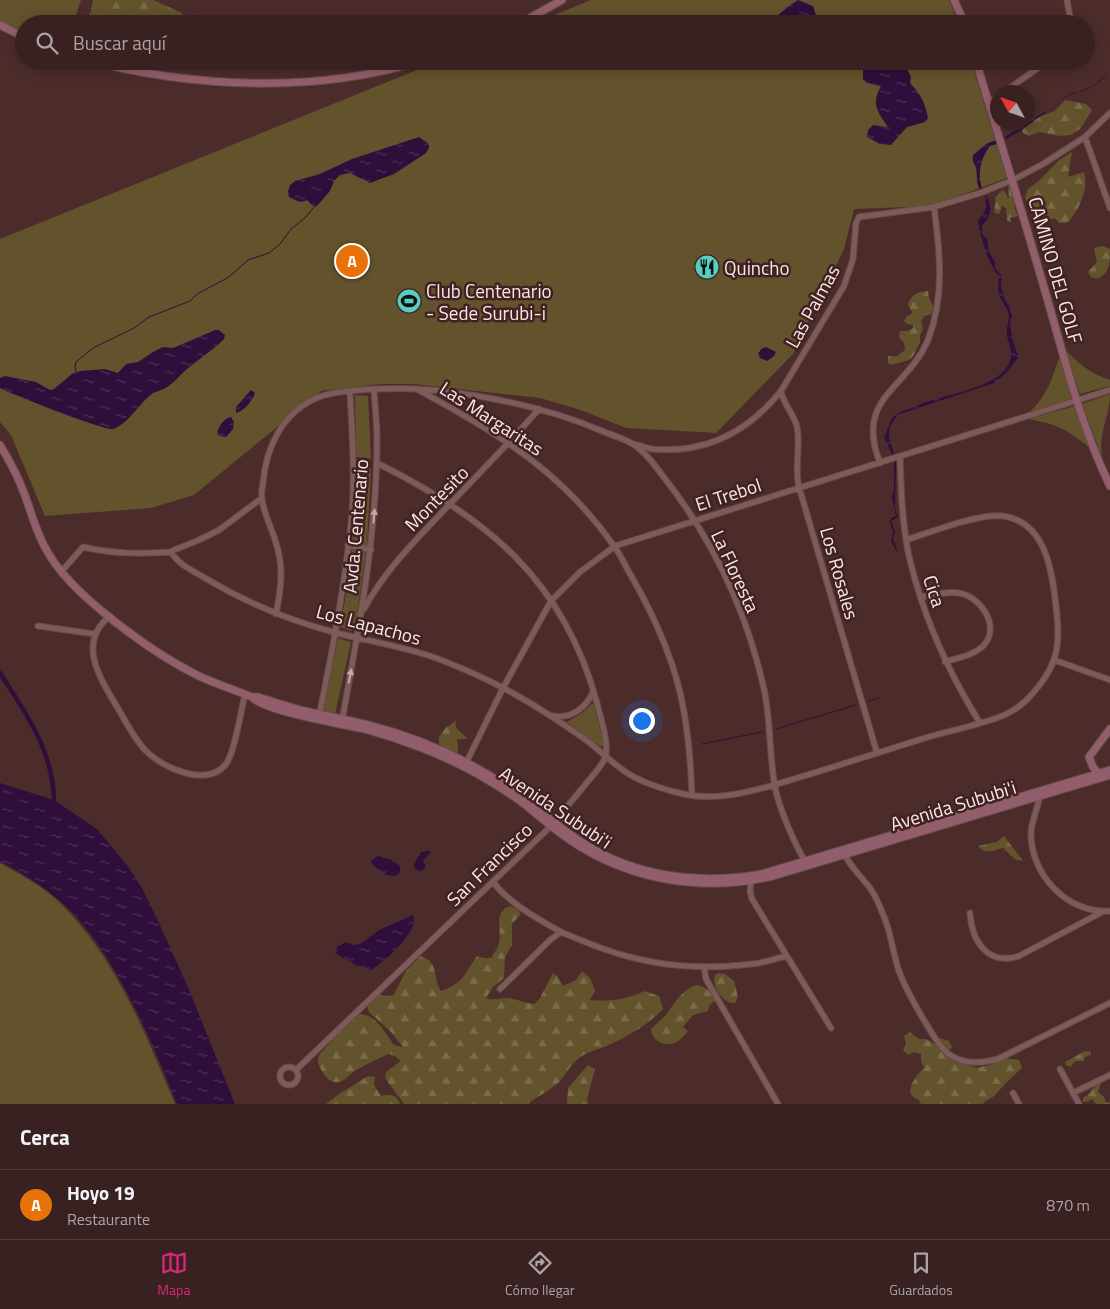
<!DOCTYPE html>
<html lang="es">
<meta charset="utf-8">
<style>
:root{--surface:#382120;--page:#3f2929;--text:#f1f3f6;--muted:#aba3a5;--line:#523e3e;--accent:#db2777}
body{margin:0;font-family:"Titillium Web",sans-serif;background:var(--page);color:var(--text)}
.compass{position:absolute;left:990px;top:85px;width:45px;height:45px;border-radius:50%;background:var(--surface);box-shadow:0 2px 12px #0003;rotate:310deg}
.you{position:absolute;left:641px;top:720px;width:18px;height:18px;margin:-12px;border:4px solid #fff;border-radius:50%;background:#1a73e8;box-shadow:0 0 0 8px #1a73e833}
.badge{display:grid;place-items:center;width:32px;height:32px;border-radius:50%;background:var(--accent);color:#fff;font-size:16px;font-weight:700}
.pin{position:absolute;translate:-50% -50%;border:2px solid #fff;box-shadow:0 1px 5px #0006}
.list{margin:0;padding:0;list-style:none}
h2{display:flex;justify-content:space-between;align-items:center;height:65px;margin:0;padding:0 20px;font-size:21px}
h2 small{font-size:16px;font-weight:400;color:var(--muted)}
.list li{display:grid;grid-template-columns:32px 1fr auto;gap:15px;align-items:center;box-sizing:border-box;height:70px;padding:0 20px;border-top:1px solid var(--line)}
.list b{display:block;font-size:19px;white-space:nowrap}
.list p{margin:0;font-size:16px;white-space:nowrap;color:var(--muted)}
.list em{font-size:16px;font-style:normal;color:var(--muted)}
.icon{flex:none;width:28px;height:28px;fill:none;stroke:currentColor;stroke-width:2;stroke-linecap:round;stroke-linejoin:round}
.map{position:relative;flex:none;width:1110px;height:1104px;overflow:hidden}
.search{position:absolute;background:var(--surface);box-shadow:0 2px 12px #0003;left:15px;right:15px;top:15px;height:55px;display:flex;align-items:center;gap:12px;box-sizing:border-box;padding:0 18px;border-radius:28px;color:var(--muted);font-size:19px}
.sheet{height:135px;background:var(--surface)}
nav{display:flex;justify-content:space-around;align-items:center;box-sizing:border-box;height:70px;border-top:1px solid var(--line);background:var(--surface);font-size:14px;color:var(--muted)}
nav a{display:grid;justify-items:center;gap:2px}
nav .on{color:var(--accent)}
.map>svg:first-child{display:block}
.grass{fill:#62532c}
.forest{fill:url(#forest-firs)}
.water{fill:url(#water-ripples)}
.lines{fill:none;stroke-linecap:round;stroke-linejoin:round}
.stream{stroke:#300e3b;stroke-width:1}
.canal{stroke:#300e3b;stroke-width:4.5}
.street-casing{stroke:#654b4a;stroke-width:7}
.secondary-casing{stroke:#654b4a;stroke-width:9}
.street{stroke:#7e5b59;stroke-width:5}
.secondary{stroke:#935e6b;stroke-width:7}
.oneway{fill:#c3a7a6}
.labels{text-anchor:middle;dominant-baseline:central;stroke-width:5;stroke-linejoin:round;paint-order:stroke}
.poi-label{font-size:19px;fill:#fbe6e5;stroke:#402222;text-anchor:start}
.street-label{font-size:19px;fill:#fbe6e5;stroke:#402222}
</style>
<div class="map">
<svg width="1110" height="1104" viewBox="0 0 1110 1104">
<defs>
<pattern id="forest-firs" width="22" height="20" patternUnits="userSpaceOnUse" patternTransform="scale(1.25)"><rect width="22" height="20" fill="#62532c"/><path d="M5 1l3.5 6h-7zM16 11l3.5 6h-7z" fill="#796c4a"/></pattern>
<pattern id="water-ripples" width="26" height="14" patternUnits="userSpaceOnUse" patternTransform="scale(1.25)"><rect width="26" height="14" fill="#300e3b"/><path d="M2 4q2-2 4 0t4 0M15 11q2-2 4 0t4 0" fill="none" stroke="#4f3157"/></pattern>
</defs>
<rect width="100%" height="100%" fill="#4b2c2b"/>
<path class="grass" d="M0,0h81l-8,24h-49v10l-24,-11z
M591,0h358l10,24h-427z
M439,61h532l36,117 -75,28 -78,3 -10,40 -51,105 -77,79 -90,-5 -45,-18 -41,-12 -126,-14h-33l-60,7 -127,104 -43,13 -106,8 -34,-81 -11,-13v-183z
M1065,350c15,14 24,23 45,30v6l-30,8z
M1060,355l12,42 -2,2 -41,14c19,-19 23,-34 31,-58z
M1110,394c0,23 -12,38 -8,63l-20,-53z
M355,395l13,1 3,63 -15,-2z
M1075,406l14,41c-23,-18 -32,-23 -61,-28z
M358,467l13,2 -4,75 -10,70 -5,17 -12,-4 8,-43 5,-41z
M338,638l13,4 -16,72 -12,-4z
M593,703l11,41 -3,3 -34,-25 15,-9z
M0,863c21,12 43,23 60,40 56,55 85,130 115,201h-175z"/>
<path class="forest" d="M93,0h60l29,13 2,6 5,-1 4,-4 1,3 10,7h-119l6,-13z
M133,61h64l-4,6c-14,5 -28,-8 -39,0l-10,-5z
M1065,100l21,4 6,6 -11,18 -10,7 -11,1 -21,-4 -10,4 -6,-3 -1,-4 11,-10 22,-8z
M1072,152l-4,25 16,-5c5,18 -5,38 -17,51h-8l-4,-5 -15,5 -15,-25 3,-9 12,-9 18,-19z
M1009,185l3,1 4,7 -3,6 4,5 -3,3 4,9 -8,2 1,5 -4,-3 -1,-12 -4,-2 -3,8 -4,-1c-2,-5 2,-9 0,-15l7,-8 3,2 3,6 1,-1 -1,-11z
M1103,246l7,3c0,14 0,24 -13,30l-6,-2 -3,-5 9,-10 -3,-14z
M928,291l1,7 5,10 -3,6 -7,2 -3,6 2,7 -3,6v7l-6,13 -5,5 -18,5 -3,-2v-7h9l8,-6 -1,-7 -5,-6 1,-6h7l6,-3v-3l-6,-1 -3,-3 3,-5 6,-3 -5,-8c3,-11 10,-13 20,-14z
M456,720c-3,9 6,12 11,18l-1,1h-9l1,14 -4,1 -10,-3 -1,-4 -4,-3v-7l7,-10 3,-1z
M1004,836l19,25 -7,-1 -13,-12c-8,1 -18,8 -25,-2l19,-4z
M510,906l7,3 4,5 -9,10v21l-7,12 -1,21 -11,9 -7,11c7,3 12,0 20,0 10,0 19,6 29,6l5,-6 13,-25 5,4 5,9 13,-6 6,-9 8,7 5,13 -5,9c19,2 38,-1 55,-9l14,5 4,13c-16,17 -38,29 -59,38 -9,3 -17,5 -25,11 -8,6 -13,16 -20,24 -9,9 -22,14 -31,22h-124l-19,-26 1,-6 15,-11 -6,-5 -6,-2c-4,1 -32,15 -36,18 -8,7 -12,14 -24,8 -6,-7 -14,-16 -10,-25l23,-26 18,-15c17,1 25,19 34,31l9,2 -13,-16 -21,-19 -2,-7 11,-10 15,1 13,-25 15,-15c19,7 11,22 20,35 23,-8 24,-18 36,-35l7,2h7c3,-5 7,-10 8,-15 3,-14 -6,-31 11,-37z
M718,973l7,1 9,7c2,7 6,16 1,22 -12,1 -24,-17 -20,-28z
M697,985c9,1 15,8 19,16l-6,3 -2,7 -15,4 -10,12 5,4c-4,5 -9,11 -16,13 -10,2 -21,-5 -21,-15 5,-5 10,-9 15,-14 8,-11 17,-27 31,-30z
M910,1032l9,7h7l9,5 4,-6 10,3 3,6 -3,3 -1,8 28,10 14,-3 14,-7 15,2 3,8c-9,8 -18,17 -26,26 -4,5 -10,5 -13,10h-62l-3,-5c-17,-4 -2,-24 6,-31l-3,-7v-7l-7,-2 -6,3 -5,-5 3,-6 -2,-8z
M1085,1051l6,1v4l-2,-1 -5,3v3h-9l-4,6 -5,-2 -1,-3z
M588,1065l7,4 -8,30 1,5h-21l1,-16z
M368,1076l7,1 -1,8 7,11c9,-3 16,-1 19,8h-74l13,-10z
M1102,1081l-4,11 6,5 2,6 4,-1v2h-14l-4,-5 -5,3h-4v-4l7,-5 7,-11z"/>
<path class="water" d="M798,0l15,6 6,18h-52c11,-8 19,-17 31,-24z
M866,61h37l8,16 -1,6c11,12 15,19 18,35l-3,4 -18,5 -16,18 -11,-1 -13,-7 1,-7 5,-5 15,2c-11,-16 -17,-23 -7,-41l-14,-3 -4,-4v-9z
M1110,71l-13,13 -13,7 -15,4 -46,34 -17,10 -1,-2 49,-31 15,-12 15,-4 10,-5z
M419,137l10,7v4l-3,5 -32,21 -24,9 -20,-10 -10,2 -6,6 -4,10 -14,16h-2l-7,-7c-7,4 -11,0 -18,-3l-1,-6 2,-6 5,-4 25,-7 32,-15z
M993,141h3l1,3 -7,2c-9,12 -13,27 -8,42l-2,2c-5,-10 -2,-14 -4,-22 -2,-6 -4,-6 -3,-13l13,-11z
M987,196c5,11 5,21 -5,29l1,10 4,4 2,13 6,10v6l7,8 -1,10 4,14 4,6 3,11 -2,7 3,18 6,15 -13,16 -12,10 -94,31c-14,12 -13,23 -6,38l-2,3 -8,-18c3,-5 4,-12 7,-17 6,-9 15,-9 23,-13 25,-13 91,-17 97,-50 1,-7 -3,-15 -4,-22 -1,-7 2,-13 2,-19 -1,-8 -7,-14 -10,-21 -2,-6 0,-12 0,-19 -10,-10 -19,-41 -21,-55 6,-10 11,-11 6,-24z
M215,330h4l6,5 -1,4 -7,7c-10,7 -20,15 -30,23 -7,6 -13,14 -20,18 -4,3 -10,4 -14,6 -14,10 -22,28 -39,36 -7,3 -103,-35 -114,-41v-10l5,-2 31,6 14,8 4,-1 19,-16 8,-2 24,-2 13,4 8,-9 12,-2 15,-10 10,-5 10,1z
M766,347l10,5 -2,4 -7,5 -7,-3 -2,-4 3,-5z
M251,390l4,3c-2,7 -11,18 -19,20v-6z
M231,417l3,5 -1,7 -7,8 -6,-1 -3,-2c1,-7 7,-16 14,-17z
M896,460l-1,49 3,8 -7,4 4,11 -2,7 5,13h-1l-6,-11 2,-9 -3,-9 1,-5 5,-2 -4,-18 2,-10v-25z
M0,783l54,17 43,29 30,36 15,23 17,35 29,64 47,117h-58c-26,-64 -64,-157 -117,-203 -18,-16 -39,-28 -60,-40z
M427,851l4,1 -8,9 3,5 -3,4 -4,1 -4,-2 -1,-5 7,-12z
M378,856l14,4 8,6v6l-4,4c-11,0 -18,-5 -25,-14l1,-2z
M413,915c8,15 -30,48 -42,55l-15,-5 -21,-12 2,-6 9,-5 7,3 7,-1 19,-14z"/>
<g class="lines">
<path class="stream" d="M77,374l-2,-6 1,-6 17,-14 41,-20 15,-11 41,-16 7,-7 32,-17 19,-17 21,-7 11,-9 11,-15 15,-12 7,-9
M869,701l10,-3
M776,729l80,-24
M702,744l60,-12"/>
<path class="canal" d="M0,673c27,42 55,80 54,133"/>
<defs>
<path id="street" d="M1067,0l3,17 -1,7
M1004,92l44,-31
M988,102l10,-5
M1085,137l25,71
M417,389c45,25 89,49 128,82 25,21 50,48 69,75 6,8 10,17 15,26 25,43 47,91 55,140 5,28 7,56 8,83
M781,391c2,13 13,23 16,36 4,21 -3,40 2,60l78,266
M633,444c7,1 13,4 19,5 54,5 96,-17 129,-58l63,-105 9,-27 3,-36 3,-6 75,-10 46,-14 33,-13 30,-16 42,-27 25,-24
M900,456c1,32 2,64 8,95 3,16 8,32 13,48 15,45 34,84 59,124
M880,463c-26,-66 27,-73 48,-123 17,-44 12,-88 6,-133
M262,498l-43,32 -20,10 -25,10 -3,2c7,12 22,19 34,26 40,24 83,42 128,54 34,9 69,14 103,26 40,15 82,36 118,60 12,8 24,16 36,25 15,12 27,25 44,34 17,9 35,14 54,18 42,7 88,-11 129,-23 36,-11 72,-23 108,-34 24,-7 49,-12 72,-20 14,-5 27,-14 36,-25 8,-9 16,-20 20,-31 7,-17 5,-39 3,-56 -4,-35 -10,-84 -53,-90 -24,-3 -72,16 -97,24
M348,545l23,5
M63,574l-1,-3 21,-24c31,7 57,7 88,5
M921,597c12,-2 26,-6 38,-4 21,3 42,33 25,52 -9,10 -27,13 -39,17
M364,609c21,-39 51,-68 81,-100 32,-33 64,-66 94,-100
M276,614c5,-25 8,-47 0,-71 -4,-15 -13,-30 -14,-45 -1,-4 0,-10 1,-15 3,-36 20,-72 56,-86 25,-9 87,-10 113,-7 59,6 116,18 170,41 10,4 20,7 29,12 14,8 26,25 35,37 48,62 81,133 98,209 7,32 5,66 11,98 4,21 20,58 31,76
M110,616c-33,26 -11,61 6,89 9,15 17,32 29,45 17,18 62,38 81,14 9,-12 15,-54 19,-70
M38,626l57,8
M1054,660l56,20
M319,716c14,-67 27,-135 33,-203 3,-40 0,-81 -2,-121
M553,716c18,3 33,-8 40,-24
M342,721c17,-95 35,-185 35,-282 0,-16 -2,-33 -3,-49
M465,765l38,-77 48,-87 29,-29 35,-26 495,-156
M1040,793c-1,13 -8,26 -9,39 -1,42 36,82 79,79
M845,855c6,13 16,21 25,33 5,7 9,16 12,24 9,18 10,39 17,59 6,17 37,75 51,84 15,10 32,8 48,4l112,-56
M751,879l-1,12 2,8 79,129
M493,882c17,22 45,37 68,50
M970,913c2,29 18,53 49,43l85,-45
M704,967l2,12 72,125
M500,989l50,-49 11,-8c15,6 29,12 43,17 47,17 99,21 148,15 12,-1 23,-5 34,-8
M280 1076a9 9 0 1 1 18 0a9 9 0 1 1-18 0Z
M1060,1069l19,35
M296,1070l255,-244 48,-58c2,-3 4,-6 6,-10 5,-14 -5,-41 -8,-55 -33,-123 -111,-186 -220,-240
M1013,1093l6,11
M1073,1093l37,-18"/>
<path id="secondary" d="M954,0l11,24
M519,24l43,-24
M0,25l24,12
M95,61c22,8 46,11 70,15 85,12 174,10 256,-15
M976,61c23,77 47,153 69,230 19,65 35,133 65,195
M0,445c9,15 18,31 24,48 7,18 12,39 22,56 23,45 108,105 153,127 17,8 36,14 53,21h6c17,5 33,11 51,15 11,3 22,4 33,7 34,7 70,18 101,32 28,13 55,28 79,46 20,15 39,32 61,46 52,34 118,42 179,31l348,-104
M252,697c11,14 95,28 116,33 18,5 36,11 54,18 34,13 67,31 97,52 17,13 33,28 51,40 59,40 133,53 203,36l337,-101
M1100,776l-7,-9 -4,-10 21,-28"/>
</defs>
<use href="#street" class="street-casing"/>
<use href="#secondary" class="secondary-casing"/>
<use href="#street" class="street"/>
<use href="#secondary" class="secondary"/>
</g>
<defs><path id="oneway-solid" d="M-6-.8H1V-3.2L6.5 0L1 3.2V.8H-6Z" transform="scale(1.25)"/></defs>
<g class="oneway">
<use href="#oneway-solid" transform="translate(374 516) rotate(-85)"/>
<use href="#oneway-solid" transform="translate(350 676) rotate(-79)"/>
</g>
<defs>
<symbol id="restaurant-disc" viewBox="-11 -11 22 22"><circle r="9.5" fill="#57cec2" stroke="#402222"/><path d="M-5-6h1v4h1v-4h1v4h1v-4h1v5L-1.5 .5V6h-2V.5L-5-1ZM5-6V6H3V1.5H1.5Q1.5-4 5-6Z" fill="#111"/></symbol>
<symbol id="stadium-disc" viewBox="-11 -11 22 22"><circle r="9.5" fill="#57cec2" stroke="#402222"/><path d="M0-5a6.5 5 0 1 0 0 10a6.5 5 0 1 0 0-10ZM-3.5-1.8h7v3.6h-7Z" fill="#111"/></symbol>
</defs>
<g fill-rule="evenodd">
<use href="#restaurant-disc" x="693" y="253" width="28" height="28"/>
<use href="#stadium-disc" x="395" y="287" width="28" height="28"/>
</g>
<g class="labels">
<g class="poi-label">
<text x="724" y="267">Quincho</text>
<text x="426" y="290">Club Centenario<tspan x="426" dy="22">- Sede Surubi-i</tspan></text>
</g>
<g class="street-label">
<text transform="translate(1056 270) rotate(74)">CAMINO DEL GOLF</text>
<text transform="translate(812 306) rotate(-61)">Las Palmas</text>
<text transform="translate(492 418) rotate(33)">Las Margaritas</text>
<text transform="translate(728 494) rotate(-18)">El Trebol</text>
<text transform="translate(436 498) rotate(-46)">Montesito</text>
<text transform="translate(355 526) rotate(-85)">Avda. Centenario</text>
<text transform="translate(736 571) rotate(65)">La Floresta</text>
<text transform="translate(840 573) rotate(74)">Los Rosales</text>
<text transform="translate(935 591) rotate(72)">Cica</text>
<text transform="translate(369 624) rotate(15)">Los Lapachos</text>
<text transform="translate(953 805) rotate(-17)">Avenida Sububi'i</text>
<text transform="translate(556 807) rotate(34)">Avenida Sububi'i</text>
<text transform="translate(489 864) rotate(-44)">San Francisco</text>
</g>
</g>
</svg>
<svg class="compass" viewBox="-18 -18 36 36"><path d="M0-13l5 13h-10z" fill="#e53935"/><path d="M0 13l5-13h-10z" fill="#aba3a5"/></svg>
<div class="you"></div>
<div class="pin badge" style="left:352px;top:261px;background:#e8710a">A</div>
<div class="search"><svg class="icon" aria-label="search" viewBox="0 0 24 24"><circle cx="10" cy="10" r="6"/><path d="M15 15l6 6"/></svg>Buscar aquí</div>
</div>
<section class="sheet">
<h2>Cerca<small></small></h2>
<ul class="list">
<li><span class="badge" style="background:#e8710a">A</span><div><b>Hoyo 19</b><p>Restaurante</p></div><em>870 m</em></li>
</ul>
</section>
<nav>
<a class="on"><svg class="icon" aria-label="map" viewBox="0 0 24 24"><path d="M3 6l6-2 6 2 6-2v14l-6 2-6-2-6 2zM9 4v14M15 6v14"/></svg>Mapa</a>
<a><svg class="icon" aria-label="directions" viewBox="0 0 24 24"><path d="M12 3l9 9-9 9-9-9zM9 14v-3h6M13 9l2 2-2 2"/></svg>Cómo llegar</a>
<a><svg class="icon" aria-label="saved" viewBox="0 0 24 24"><path d="M7 4h10v16l-5-4-5 4z"/></svg>Guardados</a>
</nav>
